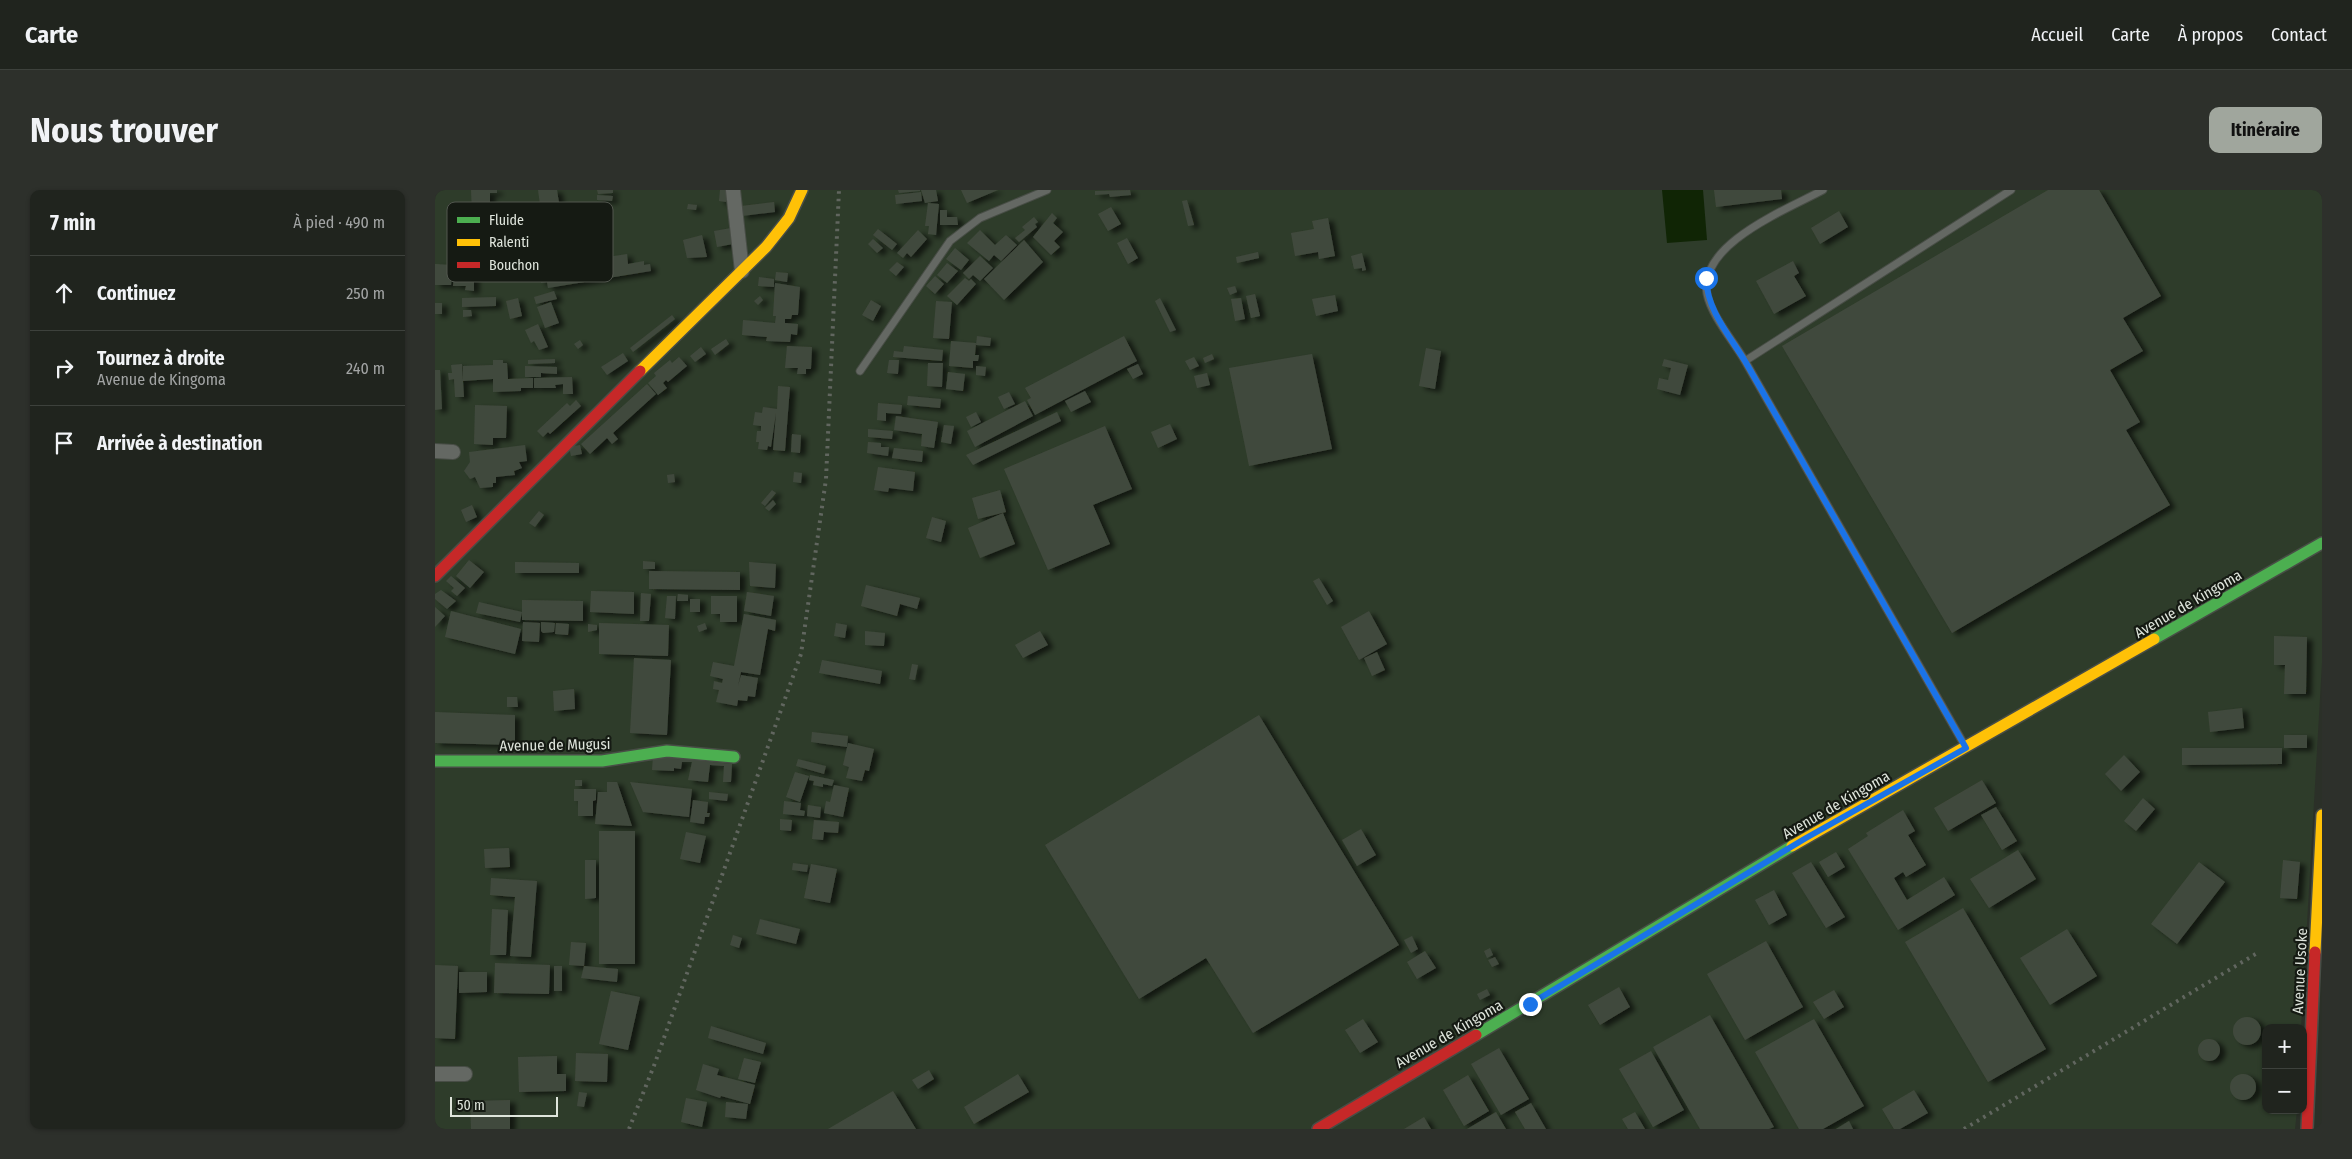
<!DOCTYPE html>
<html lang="fr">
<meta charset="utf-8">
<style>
:root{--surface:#20241e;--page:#2d302b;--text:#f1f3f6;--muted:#a2a4a4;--line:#3d413c;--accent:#a0a69d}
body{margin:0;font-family:"Fira Sans Condensed",sans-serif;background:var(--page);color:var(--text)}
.controls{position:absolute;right:15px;bottom:15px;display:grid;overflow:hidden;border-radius:10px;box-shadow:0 1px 4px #0004}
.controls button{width:45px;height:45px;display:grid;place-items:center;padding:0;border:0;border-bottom:1px solid var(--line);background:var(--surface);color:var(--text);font:25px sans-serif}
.scale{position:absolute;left:15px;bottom:12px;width:108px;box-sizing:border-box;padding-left:5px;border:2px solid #dfe5dc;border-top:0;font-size:14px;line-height:18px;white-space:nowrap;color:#dfe5dc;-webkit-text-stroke:4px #151a13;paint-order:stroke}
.stop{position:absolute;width:15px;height:15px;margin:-11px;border:4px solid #1a73e8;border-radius:50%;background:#fff}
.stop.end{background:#1a73e8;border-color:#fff;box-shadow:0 1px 5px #0008}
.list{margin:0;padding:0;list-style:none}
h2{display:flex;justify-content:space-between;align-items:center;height:65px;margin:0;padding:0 20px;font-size:21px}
h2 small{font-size:16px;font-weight:400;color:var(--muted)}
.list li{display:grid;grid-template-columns:32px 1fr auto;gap:15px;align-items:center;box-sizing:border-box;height:75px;padding:0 20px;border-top:1px solid var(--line)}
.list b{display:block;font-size:19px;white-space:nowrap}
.list p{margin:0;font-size:16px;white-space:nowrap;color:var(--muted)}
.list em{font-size:16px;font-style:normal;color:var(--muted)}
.icon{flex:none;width:28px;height:28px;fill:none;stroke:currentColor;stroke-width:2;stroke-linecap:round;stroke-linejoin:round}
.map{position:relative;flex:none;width:1887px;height:939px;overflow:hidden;border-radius:10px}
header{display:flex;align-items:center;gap:30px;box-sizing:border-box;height:70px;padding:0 25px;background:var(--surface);border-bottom:1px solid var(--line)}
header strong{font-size:24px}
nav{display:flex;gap:28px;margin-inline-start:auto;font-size:18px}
.intro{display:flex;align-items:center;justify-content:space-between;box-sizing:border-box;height:120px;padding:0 30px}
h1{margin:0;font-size:35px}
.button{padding:12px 22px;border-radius:10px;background:var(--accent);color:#111;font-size:18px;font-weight:700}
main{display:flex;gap:30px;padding:0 30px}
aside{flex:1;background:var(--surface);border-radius:10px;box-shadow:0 1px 4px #0004}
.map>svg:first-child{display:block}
.built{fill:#2e3c2a}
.water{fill:#102505}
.building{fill:#41493d;filter:url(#shadow)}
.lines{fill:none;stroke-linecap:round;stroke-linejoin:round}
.lane-casing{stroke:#484d46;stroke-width:9}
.street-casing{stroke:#484d46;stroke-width:16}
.fast-casing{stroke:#484d46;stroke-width:14}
.slow-casing{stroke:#484d46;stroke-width:14}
.jam-casing{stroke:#484d46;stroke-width:14}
.lane{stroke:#646863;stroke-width:7}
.street{stroke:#646863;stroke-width:14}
.fast{stroke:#4caf50;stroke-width:11}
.slow{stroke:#ffc107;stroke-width:11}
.jam{stroke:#c62828;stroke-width:11}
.rail{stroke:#61665f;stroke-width:4;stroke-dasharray:2.5 5;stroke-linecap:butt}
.route{stroke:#1a73e8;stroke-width:6}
.labels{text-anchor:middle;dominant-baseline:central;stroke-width:4.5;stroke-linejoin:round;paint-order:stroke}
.street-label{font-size:15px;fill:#dfe5dc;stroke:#151a13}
.key{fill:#151a13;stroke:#52574f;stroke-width:1}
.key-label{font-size:14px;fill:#dfe5dc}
</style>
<header>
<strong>Carte</strong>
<nav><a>Accueil</a><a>Carte</a><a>À propos</a><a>Contact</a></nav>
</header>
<div class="intro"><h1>Nous trouver</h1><a class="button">Itinéraire</a></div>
<main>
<aside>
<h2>7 min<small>À pied · 490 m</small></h2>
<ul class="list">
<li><svg class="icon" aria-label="ahead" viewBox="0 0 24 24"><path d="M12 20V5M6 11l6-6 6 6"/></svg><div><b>Continuez</b></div><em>250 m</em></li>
<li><svg class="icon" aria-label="right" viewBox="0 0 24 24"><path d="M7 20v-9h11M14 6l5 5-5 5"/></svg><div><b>Tournez à droite</b><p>Avenue de Kingoma</p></div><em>240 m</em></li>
<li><svg class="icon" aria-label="arrive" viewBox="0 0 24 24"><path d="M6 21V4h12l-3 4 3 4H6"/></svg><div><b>Arrivée à destination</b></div></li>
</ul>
</aside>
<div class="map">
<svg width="1887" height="939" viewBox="0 0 1887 939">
<defs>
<filter id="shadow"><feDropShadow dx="5.5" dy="3" stdDeviation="2.5" flood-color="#0009"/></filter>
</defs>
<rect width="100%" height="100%" fill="#2b3028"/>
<path class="built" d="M0,0h1887v473l-21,365h-35v82h31l-2,19h-1860z"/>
<path class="water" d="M1227,0h41l4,50 -40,3z"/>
<path class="building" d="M36,0h26v3h-7v20h-18z
M103,0h19l3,19 -19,3z
M162,0h16v3l-15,1z
M285,0h7l-1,12 -7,-1z
M463,0h22v1l-21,2z
M486,0h15l2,11 -13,2z
M526,0h37l-31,13z
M695,0l1,5 -21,2 -1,-3 -14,1v-4z
M1279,0h67l1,9 -66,8z
M1613,0h51l62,106 -38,22 20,33 -33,19 30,52 -14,8 44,75 -218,128 -170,-287z
M486,2l1,9 -26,3 -1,-9z
M162,5l16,1 -1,5 -15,-1z
M752,10l7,25 -6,1 -6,-25z
M339,12l1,10 -33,4 -1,-10z
M493,13l11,1 -3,31 -8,-1 1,-8h-4z
M253,14l9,1 -1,5 -9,-1z
M676,17l10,17 -13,7 -10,-17z
M505,20h7v7h10l1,8h-18z
M1404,21l9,16 -28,17 -9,-16z
M617,23l5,5 -4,5 10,9 -9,9 6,6 -9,8 -18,-18z
M599,27l4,5 -3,2 2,3 -18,15 -4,-4 10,-8 -3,-3z
M893,28l7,38 -16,3 -1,-7 -23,4 -4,-23 23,-4 -2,-8z
M296,38l2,16 -16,3 -3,-16z
M443,39l19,15 -5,6 -19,-15z
M483,40l9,9 -16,18 -4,-4 -4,5 -6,-5z
M545,40l15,15 11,-10 11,10 -16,16 -7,-6 -5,6 -22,-18z
M267,45l5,22 -20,1 -4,-18z
M692,48l11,20 -10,6 -11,-21z
M438,49l10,9 -6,5 -9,-9z
M589,50l19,22 -39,38 -20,-21z
M520,58l14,12 -8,10 -15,-11z
M823,62l1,6 -22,5 -1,-6z
M927,63l4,17 -4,1v-3l-8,1 -3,-13z
M192,64l1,10 16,-3v4l6,-1 1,7 -103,17 -1,-6 -6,1 -2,-7 33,-5v3l31,-5 -2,-11z
M545,66l13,12 -13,13 -7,-6 -4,4 -6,-6z
M20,71l14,1v5h5v24l-9,-1 1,-4h-13z
M1358,71l6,12 -5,3 12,20 -32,18 -18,-33z
M462,72l7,5 -8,9 -7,-6z
M512,73l11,8 -11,12 -10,-8z
M0,74l18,1 -2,20h-16z
M341,82l12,1 -1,9 -12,-2z
M500,86l9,8 -9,10 -9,-8z
M324,87l15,2v8l-16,-1z
M530,88l4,3 2,-2 5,5 -19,21 -10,-9z
M340,93l25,4 -2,28h-6l-1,4h-6v4l13,1 -1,11 -6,-1 -1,8 -24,-1 1,-4 -25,-2 1,-15 32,3 1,-7h-3z
M800,96l2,6 -7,3 -3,-7z
M119,101l3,8 -21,5 -2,-7z
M820,104l5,22 -9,2 -5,-22z
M900,105l3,16 -22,5 -4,-17z
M325,106l3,4 -5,5 -4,-4z
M61,107v9l-34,1v-9z
M83,108l4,18 -12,3 -4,-18z
M725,108l16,32 -6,2 -15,-31z
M806,108l4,21 -10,2 -4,-22z
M436,110l10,6 -8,15 -11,-6z
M501,111l16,1 -3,37 -16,-1z
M116,112l8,21 -14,5 -8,-21z
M0,113h7v11h-7z
M28,120h8l1,6 -9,1z
M237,125l3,4 -42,33 -3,-4z
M103,134l10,23 -9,3 -5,-9 -3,2 -6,-13z
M542,146l14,2 -1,8 -14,-1z
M689,146l13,25 -102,54 -8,-15 4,-2 -6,-10z
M291,149l3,5 -14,11 -4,-6z
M145,150l3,5 -5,4 -4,-5z
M516,151l25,2 -1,12h4l-1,6h-5v7l-24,-2z
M352,156l25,1 -1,22h-5v5h-9l1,-6h-13z
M469,156l39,4 -1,11 -49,-4 1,-6 9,1z
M266,157l5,7 -11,8 -5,-6z
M991,158l15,3 -6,38 -16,-3z
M188,163l5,8 -21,14 -6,-8z
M777,164l2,5 -9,4 -2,-5z
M877,164l20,95 -83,17 -20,-98z
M244,167l8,9 -19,16 -2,-2 -3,3 4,5 -9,7 -10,-12 8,-7 -2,-3 16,-13 2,3z
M759,167l5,9 -9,4 -5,-9z
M120,169v4l-27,1v-4z
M1229,169l24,6 -8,30 -23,-6 2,-11 9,2 3,-12 -9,-2z
M58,170h10v3h4l1,16 25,-1v10h-12v3l-28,1v-13l-30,2v-15l30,-1z
M454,170h10l-1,14 -11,-1z
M493,173h15l-1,24 -15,-1z
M27,174l2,33h-9l-1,-18 -5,1 -1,-7h4l-1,-8z
M703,174l5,10 -10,5 -6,-10z
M90,176l32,1v7l-16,-1v4h-16z
M541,176l10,1 -1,9 -9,-1z
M0,180h5l2,39 -7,1z
M513,182l17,2 -2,17 -17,-2z
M772,183l3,12 -13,3 -3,-12z
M137,187l1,17h-10v-10l-8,1 1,3h-22v-10z
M212,194l9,10 -43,39 5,6 -6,5 -5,-6 -17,16 -9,-10z
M343,196l12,1 -5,64 -12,-1 3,-37 -5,34 -3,-1 -1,4 -9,-1 1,-7h-3l1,-11h4v-5l-8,-1 2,-13 7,1 1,-6 14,2z
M650,201l6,11 -20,10 -6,-11z
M574,202l6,12 -11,5 -6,-12z
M473,206l33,3 -1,9 -33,-3z
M141,210l5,6 -31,28 -2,-2 -5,5 -6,-6 30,-28 3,3z
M590,211l8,15 -58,31 -8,-16z
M443,213l24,2 -1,9 -15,-1v8l-9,-1z
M40,215l32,1 -1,32h-13v7l-19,-1z
M541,222l5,10 -10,5 -5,-10z
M622,222l4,9 -88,44 -7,-10z
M461,226l42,6 -4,26 -13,-2 1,-12 -28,-4z
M735,234l7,15 -19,9 -7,-16z
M509,235l10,1 -3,18 -10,-2z
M670,236l27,63 -39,16 17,39 -62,26 -44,-101z
M433,239l25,2 -1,8 -24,-2z
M357,244l9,1 -1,18 -9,-1z
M433,252l13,1v4h8l-1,9 -21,-3z
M90,255l2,16 -8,1 3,6 -8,3 1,4 -19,2v6h-3v4l-13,1 -5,-11 -5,2 -6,-8 6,-9 -1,-10z
M145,255l2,9 -11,2 -2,-9z
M459,258l29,3 -1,11 -30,-4z
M443,277l37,5 -2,19 -24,-3 -1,4 -14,-2z
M359,282l8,1 -1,10 -8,-1z
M239,284l1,8 -7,1 -1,-8z
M337,300l4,3 -11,13 -4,-3z
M565,300l6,22 -28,7 -6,-21z
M338,310l3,4 -7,7 -4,-3z
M37,315l5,12 -11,5 -5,-12z
M104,321l5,4 -9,12 -6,-4z
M568,323l12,31 -35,14 -12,-30z
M497,327l14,4 -5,21 -15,-4z
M34,370l15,12 -14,16 -14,-12z
M208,371l12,1v7h-12z
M80,372l64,1v10h-64z
M314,372l27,2 -1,24 -25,-2z
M214,381l91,1v18l-91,-1z
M16,386l14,12 -8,8 -6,-5 3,-3 -8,-7z
M884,388l14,23 -6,4 -14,-24z
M431,395l54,13 -3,11 -17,-5 -3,12 -36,-10z
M6,400l15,11 -9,8 -12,-10v-5z
M156,401l43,1v22l-44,-2z
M312,402l27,4 -3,20 -27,-5z
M206,403l10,1 -2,27h-9z
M243,404l10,1v6h-11z
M232,406h9l-1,23 -10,-1z
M276,406h26v26h-17v-8h-9z
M255,409h10v13h-10z
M87,410l61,1v20l-61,-1z
M44,412l43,10 -2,10 -44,-9z
M0,417l10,9 -10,11z
M16,421l70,18 -6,25 -70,-17z
M934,421l18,33 -28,16 -18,-33z
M309,424l32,6 -1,11 -7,-2 -8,46 -19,-3 -3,14 3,-11 17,3 -3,19 -7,-1 -1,5 -9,-1 -1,6 -21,-4 3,-12 -6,-1 1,-8 8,2 1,-4 -13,-3 3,-14 21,4z
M88,432l17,1 -1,19 -17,-1z
M106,432l14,1 -1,9 -11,1 -2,-2z
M121,433l13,1 -1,11 -13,-1z
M164,433l70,2 -1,31 -69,-2z
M270,433l2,6 -8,3 -2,-6z
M401,433l11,2 -2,13 -11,-2z
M153,434l9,1v5l-9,2z
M430,441l20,2 -1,13 -19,-1z
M605,441l8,14 -25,13 -8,-13z
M1839,446l33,1 -1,57h-22l1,-29h-11z
M942,462l8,18 -13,6 -8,-18z
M199,468l37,2 -4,75 -37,-2z
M387,470l60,11 -2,13 -61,-11z
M477,474l6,1 -3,15 -6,-1z
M139,499l1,20 -21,2 -1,-20z
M72,507h10l1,10h-11z
M1807,518l2,20 -34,4 -2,-20z
M0,522l80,3v30l-80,-2z
M824,525l140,230 -146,88 -47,-75 -67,41 -94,-154z
M377,542l36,4 -1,11 -36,-5z
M1849,545h23v13h-23z
M413,553l26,6 -5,22 -4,-1 -3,11 -16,-3 3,-11 -6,-2z
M1747,558h100v16l-100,1z
M1689,565l16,17 -19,19 -16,-17z
M218,566l79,8 -1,18h-8l1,-16 -14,-1 -2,17 -20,-2 4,-18h-10l-1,7 -7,-1v3l-22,-1z
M363,569l28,7 -2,8 -28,-8z
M360,582l14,4 -9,26 -14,-5z
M375,585l24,5 -2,6 -9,-2v3l-10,-2 1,-4 -5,-1z
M140,590h7v6h-7z
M1547,590l14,23 -48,28 -14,-23z
M172,592h10l15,44 -37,-2 3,-32h9z
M195,592l62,7 -3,28 -46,-5z
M399,595l15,3 -6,29 -19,-4 2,-12 4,1z
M139,599h22v11l-3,1v15h-15v-15h-4z
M274,602l19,2 -1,7 -18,-2z
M1708,608l12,11 -19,22 -12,-10z
M258,610l15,2 -1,11h3l-1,4h-4l-1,7 -14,-2z
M349,611l17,2 -1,7 5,1 -1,5 -21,-2z
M373,615l13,2 -1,11 -13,-2z
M1561,617l21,34 -15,9 -21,-35z
M1468,620l12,21 -7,4 18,30 -20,12 -3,-5 -9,6 13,22 37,-23 11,18 -57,35 -50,-81 20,-13 -2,-3z
M345,629l12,1 -1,11 -11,-1z
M379,630l25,2 -1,11 -14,-1 -1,8 -11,-1z
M926,639l15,26 -19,11 -15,-26z
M164,641h36v133h-36z
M251,642l20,4 -6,27 -20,-4z
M74,658l1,19 -25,1 -1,-19z
M1583,660l18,29 -47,29 -19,-29z
M1401,662l9,15 -17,10 -9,-15z
M150,670h11v38l-11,1z
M1848,670l17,2 -3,37 -17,-1z
M1376,672l34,55 -19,11 -34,-55z
M1764,672l26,20 -48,62 -26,-20z
M358,673l15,2 -1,7 -15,-2z
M376,674l26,5 -7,34 -26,-5z
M56,688l46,3 -6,76 -21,-1 5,-59 -25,-2z
M1339,700l13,25 -18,10 -14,-25z
M1528,718l83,141 -58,33 -83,-140z
M57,719l16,1 -2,45h-16z
M325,729l40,10 -4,15 -40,-10z
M1632,739l30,47 -47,29 -30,-47z
M298,745l9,3 -3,10 -9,-3z
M977,746l6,13 -7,4 -7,-13z
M1331,751l37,66 -58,33 -38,-66z
M136,752l15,1 -2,23 -15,-1z
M1055,758l3,7 -6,3 -3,-7z
M990,761l11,17 -19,11 -10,-17z
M1060,767l4,7 -7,3 -4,-7z
M60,773l55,2 -1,29 -55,-1z
M0,775l23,1 -3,73 -20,-1z
M119,776h8v25h-8z
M149,776l34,3 -1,13 -36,-4z
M24,782h28v20l-28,1z
M1184,797l11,20 -30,18 -12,-20z
M1052,799l3,6 -10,5 -3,-6z
M1399,800l10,17 -20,12 -11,-17z
M176,801l29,6 -12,53 -29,-6z
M1275,825l64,112 -5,2h-69l-47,-82z
M1798 841a14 14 0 1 1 28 0a14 14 0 1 1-28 0Z
M928,829l15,23 -18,11 -15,-23z
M1379,829l50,87 -41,23h-24l-44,-77z
M276,836l55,17 -3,11 -55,-16z
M1763 860a11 11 0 1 1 22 0a11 11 0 1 1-22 0Z
M1064,858l30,51 -28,16 -30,-51z
M1216,861l33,59 -31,17 -34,-58z
M141,863l32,1 -1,28 -32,-1z
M122,866v18h9v17l-47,1 -1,-35z
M309,868l17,4 -6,21 -17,-4z
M268,874l16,5 -2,6 38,10 -5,19 -29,-8 -1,2 -24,-8z
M494,880l5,9 -16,10 -6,-9z
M1795 897a13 13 0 1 1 26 0a13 13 0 1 1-26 0Z
M583,884l11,18 -55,32 -10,-17z
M1033,885l21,36 -25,15 -21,-36z
M1479,900l14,23 -28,16h-6l-12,-20z
M458,901l23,38h-88z
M144,902l8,1 -3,14 -7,-1z
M251,908l21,4 -5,25 -21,-5z
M75,910v29h-39l-1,-28z
M291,912l22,2 -2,15 -21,-2z
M1096,913l15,26h-21l-10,-17z
M1061,922l10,17h-39z
M1200,922l10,17h-17l-6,-10z
M989,927l7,12h-27z
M1414,931l4,8h-17z"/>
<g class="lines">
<defs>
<path id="lane" d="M1388,0c-37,20 -125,54 -116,104 4,21 27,48 38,67l220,385
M1310,171l266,-171
M425,181l90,-130 30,-23 67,-28"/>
<path id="street" d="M298,0l9,81
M0,261l18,1
M0,884h30"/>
<path id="fast" d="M1719,449l168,-96
M0,571h167l65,-10 67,6
M1041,845l316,-189"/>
<path id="slow" d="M205,181l126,-124 23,-29 13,-28
M1357,656l362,-207
M1880,762l7,-137"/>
<path id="jam" d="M0,386l205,-205
M883,939l158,-94
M1872,939l8,-177"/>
</defs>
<use href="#lane" class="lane-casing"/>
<use href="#street" class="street-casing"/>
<use href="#fast" class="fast-casing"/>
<use href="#slow" class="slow-casing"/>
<use href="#jam" class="jam-casing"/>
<use href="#lane" class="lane"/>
<use href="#street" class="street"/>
<use href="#fast" class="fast"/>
<use href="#slow" class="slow"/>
<use href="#jam" class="jam"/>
<path class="rail" d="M194,939l26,-66 146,-409 25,-175 13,-289
M1529,939l295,-177"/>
</g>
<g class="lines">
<path class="route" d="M1095,814l276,-166 160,-90 -221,-387c-16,-26 -38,-51 -39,-83"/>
</g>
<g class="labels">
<g class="street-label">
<text transform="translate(1753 414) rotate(-30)">Avenue de Kingoma</text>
<text transform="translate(120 555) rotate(-1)">Avenue de Mugusi</text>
<text transform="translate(1401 615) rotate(-30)">Avenue de Kingoma</text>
<text transform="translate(1865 781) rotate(-87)">Avenue Usoke</text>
<text transform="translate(1014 844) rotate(-30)">Avenue de Kingoma</text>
</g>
</g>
<rect x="12" y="12" width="166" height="80" rx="8" class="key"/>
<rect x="22" y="27" width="23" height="6" fill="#4caf50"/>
<rect x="22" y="49" width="23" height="7" fill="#ffc107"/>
<rect x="22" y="72" width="23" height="6" fill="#c62828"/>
<g class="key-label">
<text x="54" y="35">Fluide</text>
<text x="54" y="57">Ralenti</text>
<text x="54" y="80">Bouchon</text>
</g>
</svg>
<div class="controls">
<button>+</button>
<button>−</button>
</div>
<div class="scale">50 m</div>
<div class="stop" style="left:1271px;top:88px"></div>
<div class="stop end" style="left:1095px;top:814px"></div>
</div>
</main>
